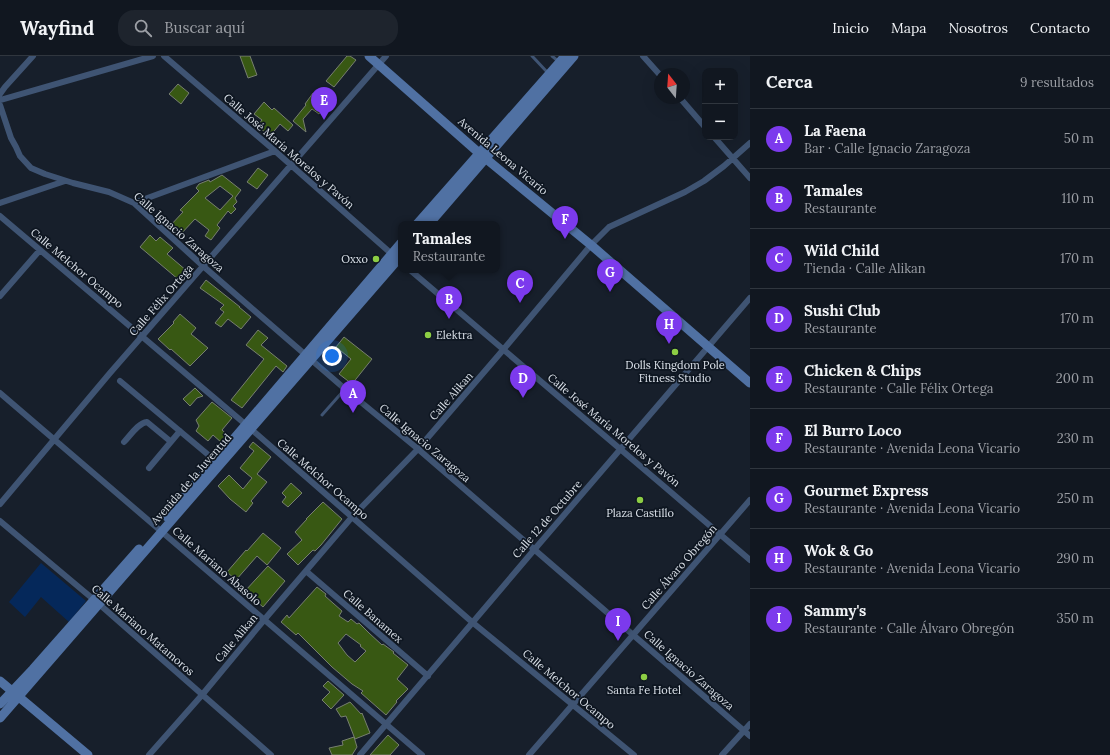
<!DOCTYPE html>
<html lang="es">
<meta charset="utf-8">
<style>
:root{--surface:#111720;--page:#1e242d;--text:#f1f3f6;--muted:#9c9fa5;--line:#30363e;--accent:#7c3aed}
body{margin:0;font-family:Lora,serif;background:var(--page);color:var(--text)}
.controls{position:absolute;right:12px;top:12px;display:grid;overflow:hidden;border-radius:8px;box-shadow:0 4px 16px #0002}
.controls button{width:36px;height:36px;display:grid;place-items:center;padding:0;border:0;border-bottom:1px solid var(--line);background:var(--surface);color:var(--text);font:20px sans-serif}
.compass{position:absolute;left:654px;top:12px;width:36px;height:36px;border-radius:50%;background:var(--surface);box-shadow:0 4px 16px #0002;rotate:343deg}
.you{position:absolute;left:332px;top:300px;width:14px;height:14px;margin:-10px;border:3px solid #fff;border-radius:50%;background:#1a73e8;box-shadow:0 0 0 6px #1a73e833}
.badge{display:grid;place-items:center;width:26px;height:26px;border-radius:50%;background:var(--accent);color:#fff;font-size:13px;font-weight:700}
.pin{position:absolute;translate:-50% -33px;filter:drop-shadow(0 1px 2px #0008)}
.pin::after{content:'';position:absolute;top:21px;width:14px;height:12px;background:inherit;clip-path:polygon(0 0,100% 0,50% 100%)}
.popup{position:absolute;left:398px;top:165px;width:102px;height:52px;box-sizing:border-box;display:grid;place-content:center;border-radius:8px;background:var(--surface);filter:drop-shadow(0 1px 3px #0005);font-size:13px;white-space:nowrap;color:var(--muted)}
.popup b{font-size:15px;color:var(--text)}
.popup::after{content:'';position:absolute;left:50%;top:100%;margin-left:-8px;border:8px solid transparent;border-top-color:var(--surface)}
.list{margin:0;padding:0;list-style:none}
h2{display:flex;justify-content:space-between;align-items:center;height:52px;margin:0;padding:0 16px;font-size:17px}
h2 small{font-size:13px;font-weight:400;color:var(--muted)}
.list li{display:grid;grid-template-columns:26px 1fr auto;gap:12px;align-items:center;box-sizing:border-box;height:60px;padding:0 16px;border-top:1px solid var(--line)}
.list b{display:block;font-size:15px;white-space:nowrap}
.list p{margin:0;font-size:13px;white-space:nowrap;color:var(--muted)}
.list em{font-size:13px;font-style:normal;color:var(--muted)}
.icon{flex:none;width:22px;height:22px;fill:none;stroke:currentColor;stroke-width:2;stroke-linecap:round;stroke-linejoin:round}
.map{position:relative;flex:none;width:750px;height:699px;overflow:hidden}
header{display:flex;align-items:center;gap:24px;box-sizing:border-box;height:56px;padding:0 20px;background:var(--surface);border-bottom:1px solid var(--line)}
header strong{font-size:19px}
nav{display:flex;gap:22px;margin-inline-start:auto;font-size:14px}
.search{width:280px;height:36px;background:var(--page);display:flex;align-items:center;gap:10px;box-sizing:border-box;padding:0 14px;border-radius:16px;color:var(--muted);font-size:15px}
main{display:flex}
aside{flex:1;background:var(--surface)}
.map>svg:first-child{display:block}
.green{fill:#05285a}
.building{fill:#385813;stroke:#777f70;fill-rule:evenodd}
.lines{fill:none;stroke-linecap:round;stroke-linejoin:round}
.lane{stroke:#3f5473;stroke-width:3}
.street{stroke:#3f5473;stroke-width:6}
.secondary{stroke:#5071a3;stroke-width:9}
.poi-dot{fill:#8dce44;stroke:#0e1621;stroke-width:1.5}
.labels{text-anchor:middle;dominant-baseline:central;stroke-width:3.5;stroke-linejoin:round;paint-order:stroke}
.street-label{font-size:11px;fill:#dae0e8;stroke:#0e1621}
.poi-label{font-size:11px;fill:#dae0e8;stroke:#0e1621}
</style>
<header>
<strong>Wayfind</strong>
<div class="search"><svg class="icon" aria-label="search" viewBox="0 0 24 24"><circle cx="10" cy="10" r="6"/><path d="M15 15l6 6"/></svg>Buscar aquí</div>
<nav><a>Inicio</a><a>Mapa</a><a>Nosotros</a><a>Contacto</a></nav>
</header>
<main>
<div class="map">
<svg width="750" height="699" viewBox="0 0 750 699">
<rect width="100%" height="100%" fill="#171f2b"/>
<path class="green" d="M41,507l45,38 -17,21 -28,-25 -16,20 -16,-15z"/>
<path class="building" d="M240,0h10l7,19 -9,3z
M347,0h3l6,4 -22,27 -8,-6z
M178,28l11,9 -8,11 -12,-10z
M313,37l14,11 -8,10 -7,-5 -9,10 3,13 -13,-11 13,-16 -1,-1z
M264,46l8,8 2,-2 19,17 -5,6 -8,-7 -10,12 -13,-10 5,-6 -8,-6z
M258,112l10,7 -11,14 -10,-7z
M222,119l19,15 -6,8 2,4 -4,4 3,3 -5,5 -3,-3 -11,14 3,3 -9,12 -6,-4 4,-6 -14,-11 -16,17 -10,-9 14,-15 -3,-2 19,-19 -3,-3 3,-4 10,-4 1,2zM220,130l13,10 -13,14 -15,-12z
M150,179l6,6 4,-4 13,11 -6,6 20,17 -8,9 -39,-33z
M206,224l34,27h-1l12,10 -10,12 -13,-10 -7,8 -6,-4 9,-11 -4,-3 4,-4 -24,-17z
M180,258l16,14 -5,6 17,14 -18,18 -19,-17 -1,1 -12,-11 16,-16 -1,-1z
M258,274l10,8 -7,7 26,21 -4,6 -7,-6 -34,42 -11,-8 33,-41 -18,-14z
M344,281l28,22 -20,25 -13,-10 12,-15 -15,-12z
M195,332l8,8 -6,2 -7,8 -7,-7z
M212,346l20,16 -10,12 7,6 -7,7 -9,-8 -5,6 -12,-10 3,-5 -3,-6z
M253,386l18,15 -14,17 10,8 -16,19 2,2 -7,9 -16,-13 -12,-13 11,-11 14,14 9,-11 -12,-10 14,-17 -5,-4z
M291,427l11,10 -14,14 -6,-5 4,-5 -4,-4z
M323,446l19,17 -21,26 -6,6 -2,-1 -15,15 -11,-11 15,-14 -7,-8 12,-13h-1z
M263,477l18,15 -14,17 -10,-9 -21,24 -9,-8 19,-22 1,1z
M268,510l17,15 -22,26 -18,-16z
M317,531l9,7 -1,2 17,15 -3,5 9,6 3,-3 6,5 2,-1 10,10 13,12 1,-1 11,8 -1,1 15,12 -11,14 11,10 -12,12 1,1 -11,13 -25,-22 2,-2 -11,-7 -20,-17 -34,-34 -2,2 -15,-13 6,-7 2,3zM346,578l15,11 -1,1 6,5 -11,11 -8,-7 -9,-12z
M328,625l16,14 -13,14 -9,-9 8,-8 -7,-6z
M350,646l11,12 1,-1 8,20 -15,6 -9,-23 -5,1 -5,-8z
M388,679l11,10 -9,10h-20z
M354,681l3,10 -5,8h-20l-3,-7 14,-3 -1,-4z"/>
<g class="lines">
<path class="lane" d="M532,0l16,17
M552,0l6,5
M322,359l23,-26"/>
<path class="street" d="M164,0l111,95 119,105
M643,0l17,19
M0,38l5,-7 28,-31
M680,42l25,29
M0,44l153,-44
M0,49l11,33 5,9 4,9 11,12 14,6 28,9 36,9 25,11 69,63 142,123 73,60 332,287
M714,81l36,41
M0,147l65,-22
M134,147l141,-52
M0,160l251,213 101,88 120,105 162,133
M410,214l256,218 84,72
M0,240l40,-46
M120,325l98,82
M0,337l422,362
M124,386c6,-6 14,-19 23,-20l23,19
M149,412l31,-37
M0,448l110,-131 276,-317
M0,465l99,83 172,151
M306,515l122,105
M149,699l53,-60 62,-75 88,-103 66,-68 85,-99 88,-105 18,-18 76,-35 19,-11 20,-15 26,-23
M360,699l174,-205 216,-252
M529,699l221,-255
M722,699l28,-31"/>
<path class="secondary" d="M369,0l110,97 112,92 159,138
M417,168l148,-168
M429,168l145,-168
M167,461l234,-274
M0,625l88,74
M0,648l33,-35 106,-120
M0,662l401,-462"/>
</g>
<g class="poi-dot">
<circle cx="376" cy="203" r="4"/>
<circle cx="428" cy="279" r="4"/>
<circle cx="675" cy="296" r="4"/>
<circle cx="640" cy="444" r="4"/>
<circle cx="644" cy="621" r="4"/>
</g>
<g class="labels">
<g class="street-label">
<text transform="translate(289 95) rotate(41)">Calle José María Morelos y Pavón</text>
<text transform="translate(503 100) rotate(40)">Avenida Leona Vicario</text>
<text transform="translate(179 176) rotate(41)">Calle Ignacio Zaragoza</text>
<text transform="translate(77 212) rotate(40)">Calle Melchor Ocampo</text>
<text transform="translate(161 244) rotate(-49)">Calle Félix Ortega</text>
<text transform="translate(451 340) rotate(-49)">Calle Alikan</text>
<text transform="translate(614 374) rotate(40)">Calle José María Morelos y Pavón</text>
<text transform="translate(425 387) rotate(40)">Calle Ignacio Zaragoza</text>
<text transform="translate(191 423) rotate(-49)">Avenida de la Juventud</text>
<text transform="translate(323 423) rotate(41)">Calle Melchor Ocampo</text>
<text transform="translate(547 463) rotate(-49)">Calle 12 de Octubre</text>
<text transform="translate(217 510) rotate(41)">Calle Mariano Abasolo</text>
<text transform="translate(679 511) rotate(-49)">Calle Álvaro Obregón</text>
<text transform="translate(373 560) rotate(41)">Calle Banamex</text>
<text transform="translate(143 574) rotate(41)">Calle Mariano Matamoros</text>
<text transform="translate(236 582) rotate(-50)">Calle Alikan</text>
<text transform="translate(689 614) rotate(41)">Calle Ignacio Zaragoza</text>
<text transform="translate(569 633) rotate(40)">Calle Melchor Ocampo</text>
</g>
<g class="poi-label">
<text x="368" y="203" text-anchor="end">Oxxo</text>
<text x="436" y="279" text-anchor="start">Elektra</text>
<text x="675" y="309">Dolls Kingdom Pole<tspan x="675" dy="13">Fitness Studio</tspan></text>
<text x="640" y="457">Plaza Castillo</text>
<text x="644" y="634">Santa Fe Hotel</text>
</g>
</g>
</svg>
<div class="controls">
<button>+</button>
<button>−</button>
</div>
<svg class="compass" viewBox="-18 -18 36 36"><path d="M0-13l5 13h-10z" fill="#e53935"/><path d="M0 13l5-13h-10z" fill="#9c9fa5"/></svg>
<div class="you"></div>
<div class="pin badge" style="left:353px;top:357px">A</div>
<div class="pin badge" style="left:449px;top:263px">B</div>
<div class="popup"><b>Tamales</b>Restaurante</div>
<div class="pin badge" style="left:520px;top:247px">C</div>
<div class="pin badge" style="left:523px;top:342px">D</div>
<div class="pin badge" style="left:324px;top:64px">E</div>
<div class="pin badge" style="left:565px;top:183px">F</div>
<div class="pin badge" style="left:610px;top:236px">G</div>
<div class="pin badge" style="left:669px;top:288px">H</div>
<div class="pin badge" style="left:618px;top:585px">I</div>
</div>
<aside>
<h2>Cerca<small>9 resultados</small></h2>
<ul class="list">
<li><span class="badge">A</span><div><b>La Faena</b><p>Bar · Calle Ignacio Zaragoza</p></div><em>50 m</em></li>
<li><span class="badge">B</span><div><b>Tamales</b><p>Restaurante</p></div><em>110 m</em></li>
<li><span class="badge">C</span><div><b>Wild Child</b><p>Tienda · Calle Alikan</p></div><em>170 m</em></li>
<li><span class="badge">D</span><div><b>Sushi Club</b><p>Restaurante</p></div><em>170 m</em></li>
<li><span class="badge">E</span><div><b>Chicken &amp; Chips</b><p>Restaurante · Calle Félix Ortega</p></div><em>200 m</em></li>
<li><span class="badge">F</span><div><b>El Burro Loco</b><p>Restaurante · Avenida Leona Vicario</p></div><em>230 m</em></li>
<li><span class="badge">G</span><div><b>Gourmet Express</b><p>Restaurante · Avenida Leona Vicario</p></div><em>250 m</em></li>
<li><span class="badge">H</span><div><b>Wok &amp; Go</b><p>Restaurante · Avenida Leona Vicario</p></div><em>290 m</em></li>
<li><span class="badge">I</span><div><b>Sammy's</b><p>Restaurante · Calle Álvaro Obregón</p></div><em>350 m</em></li>
</ul>
</aside>
</main>
